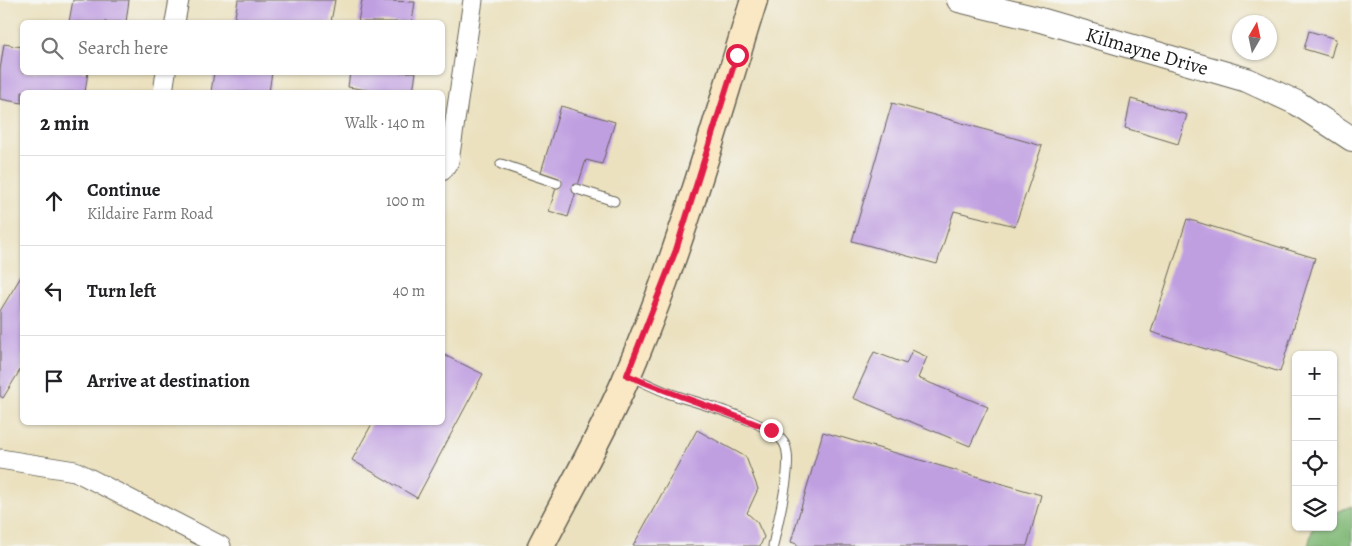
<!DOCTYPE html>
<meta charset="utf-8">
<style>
:root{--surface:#fff;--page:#f6f6f6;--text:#202124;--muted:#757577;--line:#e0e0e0}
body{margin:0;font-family:Alegreya,serif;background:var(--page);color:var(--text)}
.controls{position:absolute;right:15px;bottom:15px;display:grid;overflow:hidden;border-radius:8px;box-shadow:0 1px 4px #0004}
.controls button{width:45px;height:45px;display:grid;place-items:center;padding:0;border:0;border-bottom:1px solid var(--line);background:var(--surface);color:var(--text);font:25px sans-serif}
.compass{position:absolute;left:1232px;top:15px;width:45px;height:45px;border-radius:50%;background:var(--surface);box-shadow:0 1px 4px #0004;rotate:9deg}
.stop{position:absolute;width:15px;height:15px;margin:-11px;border:4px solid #e11d48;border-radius:50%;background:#fff}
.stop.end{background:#e11d48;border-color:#fff;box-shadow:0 1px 5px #0008}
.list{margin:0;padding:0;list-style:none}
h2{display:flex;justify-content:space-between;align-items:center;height:65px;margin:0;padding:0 20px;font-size:21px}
h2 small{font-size:16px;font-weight:400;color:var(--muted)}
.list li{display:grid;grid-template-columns:32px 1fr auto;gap:15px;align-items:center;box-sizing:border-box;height:90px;padding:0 20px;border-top:1px solid var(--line)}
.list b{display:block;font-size:19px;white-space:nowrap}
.list p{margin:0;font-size:16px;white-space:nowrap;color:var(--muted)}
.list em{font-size:16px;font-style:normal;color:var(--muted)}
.icon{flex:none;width:28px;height:28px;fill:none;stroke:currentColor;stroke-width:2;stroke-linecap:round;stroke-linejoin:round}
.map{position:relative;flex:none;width:1352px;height:546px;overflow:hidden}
.search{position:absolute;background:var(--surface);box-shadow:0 1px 4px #0004;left:20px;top:20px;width:425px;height:55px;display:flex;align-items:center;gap:12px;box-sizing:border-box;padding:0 18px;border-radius:8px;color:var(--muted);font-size:19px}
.panel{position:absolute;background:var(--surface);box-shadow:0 1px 4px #0004;left:20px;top:90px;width:425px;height:335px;border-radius:8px}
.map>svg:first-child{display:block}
.forest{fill:#7fb875;stroke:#4e6a48}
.building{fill:#c09fe1}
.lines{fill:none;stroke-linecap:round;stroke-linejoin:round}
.service-casing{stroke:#646155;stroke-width:11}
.minor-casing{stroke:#646155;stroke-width:21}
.tertiary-casing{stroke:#646155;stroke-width:26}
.secondary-casing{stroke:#646155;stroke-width:29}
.service{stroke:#fff;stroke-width:9}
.minor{stroke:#fff;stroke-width:19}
.tertiary{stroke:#fff;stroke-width:24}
.secondary{stroke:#fae7c3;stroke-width:26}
.route{stroke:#e11d48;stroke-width:6}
.labels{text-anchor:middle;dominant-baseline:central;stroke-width:4;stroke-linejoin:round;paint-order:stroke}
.street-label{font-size:20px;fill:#1c1c1c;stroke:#f6f6f2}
</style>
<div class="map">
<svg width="1352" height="546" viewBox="0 0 1352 546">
<rect width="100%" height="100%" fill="#f6f6f2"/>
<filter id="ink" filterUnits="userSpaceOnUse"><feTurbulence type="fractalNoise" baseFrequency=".02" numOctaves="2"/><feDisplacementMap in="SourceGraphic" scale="10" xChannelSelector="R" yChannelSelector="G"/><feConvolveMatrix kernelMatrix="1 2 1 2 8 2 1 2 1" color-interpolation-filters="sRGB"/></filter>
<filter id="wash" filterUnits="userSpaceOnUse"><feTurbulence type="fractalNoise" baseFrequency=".0096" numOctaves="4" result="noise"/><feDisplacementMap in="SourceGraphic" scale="20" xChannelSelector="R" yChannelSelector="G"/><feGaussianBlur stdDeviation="1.12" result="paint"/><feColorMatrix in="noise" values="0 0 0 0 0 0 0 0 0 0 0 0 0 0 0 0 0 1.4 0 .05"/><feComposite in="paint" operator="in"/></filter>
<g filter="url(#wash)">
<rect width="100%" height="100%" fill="#ebe1bf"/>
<path class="forest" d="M1352,506v40h-44l5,-19h20v-14z"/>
<g id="blocks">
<path class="building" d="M73,0h56l-3,22h-57z
M238,0h97l-4,22h-97z
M362,0l53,2 -3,20h-54z
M1309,31l27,8 -5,18 -27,-8z
M4,44l18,3v25h66l-3,20h-63v11l-22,-4v-29z
M214,72h58l-3,20h-58z
M350,72h66l-3,20h-33l-32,-5z
M1131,99l56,16 -9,29 -53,-16z
M892,103l150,43 -27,80 -61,-15 -17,53 -85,-23z
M561,106l54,16 -13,42 -16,-4 -18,57 -19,-6 10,-33 -18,-6z
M1187,219l128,39 -35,114 -129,-40z
M22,275v92l-19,31 -3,-2v-85z
M912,350l15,7 -9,21 70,29 -18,39 -117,-48 21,-46 32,12z
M442,354l41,20 -66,124 -65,-38 21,-38h69z
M697,430l49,27 12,32 -11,24 10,9 7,15 -4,9h-127z
M823,432l218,63 -14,51h-230v-2l-6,-2z"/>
</g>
</g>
<g filter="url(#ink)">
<use href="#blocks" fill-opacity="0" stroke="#646155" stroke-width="1"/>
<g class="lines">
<defs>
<path id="service" d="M501,164l56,19
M577,189l37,12
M630,376c13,6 25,12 38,17 25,9 107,29 117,52 9,20 -8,78 -12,101"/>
<path id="minor" d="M175,22l4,-22
M163,92l3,-20
M442,171l7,-10 24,-161
M0,459l75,12 146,75"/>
<g id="tertiary">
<path id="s1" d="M959,0l78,19 210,61 50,23 55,36"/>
</g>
<path id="secondary" d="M541,546c28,-55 60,-109 84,-165 54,-124 89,-253 129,-381"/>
</defs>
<use href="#service" class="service-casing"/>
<use href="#minor" class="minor-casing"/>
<use href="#tertiary" class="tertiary-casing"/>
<use href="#secondary" class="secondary-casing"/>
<use href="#service" class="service"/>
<use href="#minor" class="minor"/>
<use href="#tertiary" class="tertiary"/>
<use href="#secondary" class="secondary"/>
</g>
</g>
<g class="lines" filter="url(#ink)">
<path class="route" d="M737,55l-61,195 -49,125c47,21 97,35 144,55"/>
</g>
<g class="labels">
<g class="street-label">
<text stroke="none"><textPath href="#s1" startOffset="195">Kilmayne Drive</textPath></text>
</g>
</g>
</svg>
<div class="controls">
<button>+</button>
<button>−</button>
<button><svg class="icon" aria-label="locate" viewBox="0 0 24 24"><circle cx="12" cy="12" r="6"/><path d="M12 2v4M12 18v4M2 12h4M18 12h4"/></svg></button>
<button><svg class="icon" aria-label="layers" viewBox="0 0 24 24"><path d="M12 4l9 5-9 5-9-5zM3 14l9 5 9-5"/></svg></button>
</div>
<svg class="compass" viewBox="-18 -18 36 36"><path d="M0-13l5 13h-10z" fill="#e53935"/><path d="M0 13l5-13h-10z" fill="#757577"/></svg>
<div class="stop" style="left:737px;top:55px"></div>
<div class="stop end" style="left:771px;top:430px"></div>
<div class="search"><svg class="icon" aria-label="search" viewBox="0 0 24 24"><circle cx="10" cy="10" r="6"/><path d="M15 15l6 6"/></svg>Search here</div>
<section class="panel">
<h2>2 min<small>Walk · 140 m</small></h2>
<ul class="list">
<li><svg class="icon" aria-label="ahead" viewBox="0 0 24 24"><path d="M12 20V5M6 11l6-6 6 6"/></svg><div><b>Continue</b><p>Kildaire Farm Road</p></div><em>100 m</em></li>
<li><svg class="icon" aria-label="left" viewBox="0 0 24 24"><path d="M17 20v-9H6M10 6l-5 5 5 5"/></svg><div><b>Turn left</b></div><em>40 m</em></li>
<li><svg class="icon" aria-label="arrive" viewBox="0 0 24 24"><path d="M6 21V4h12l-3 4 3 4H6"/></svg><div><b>Arrive at destination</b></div></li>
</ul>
</section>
</div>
